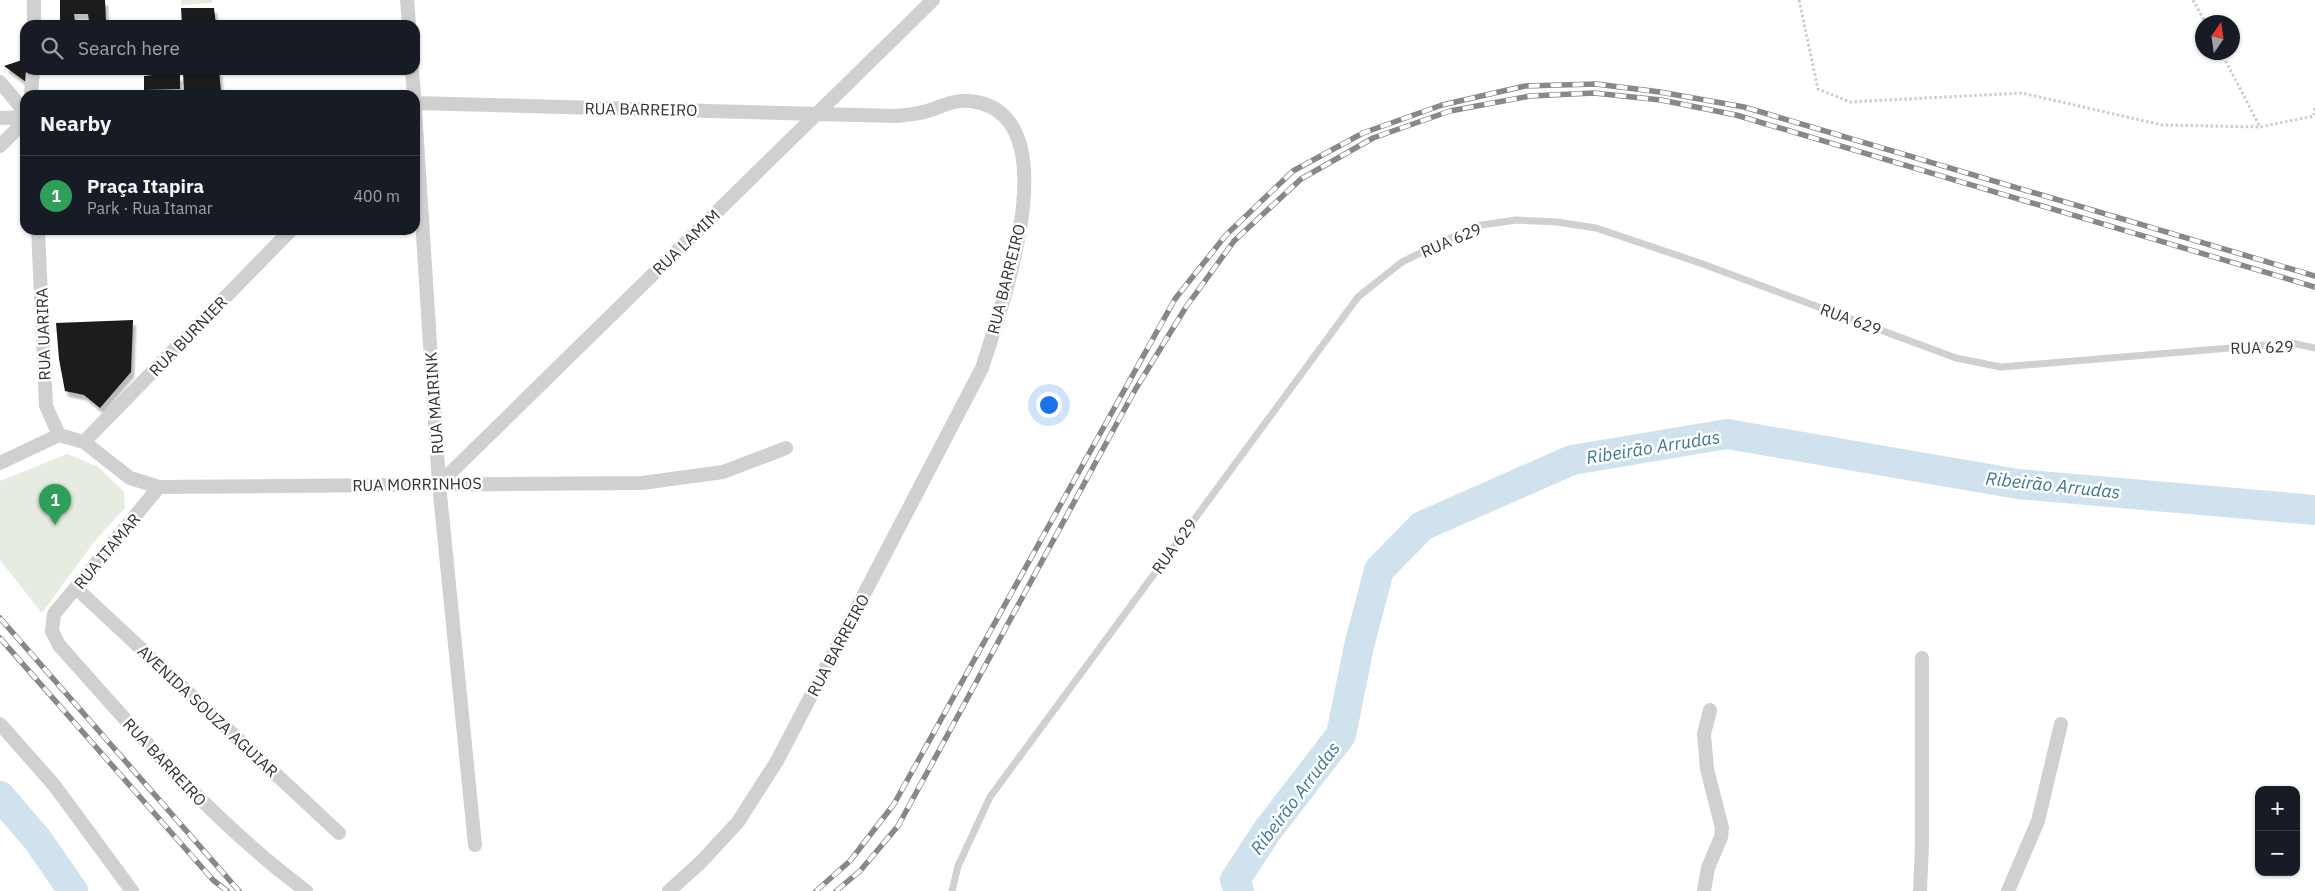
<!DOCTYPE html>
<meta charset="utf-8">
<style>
:root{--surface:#171b24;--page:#242831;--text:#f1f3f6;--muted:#9ea1a6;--line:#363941;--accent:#e63946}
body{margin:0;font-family:"IBM Plex Sans",sans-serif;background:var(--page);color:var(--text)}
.controls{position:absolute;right:15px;bottom:15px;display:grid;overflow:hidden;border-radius:10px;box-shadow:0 1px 4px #0004}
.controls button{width:45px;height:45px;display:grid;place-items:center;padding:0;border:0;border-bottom:1px solid var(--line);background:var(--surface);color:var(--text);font:25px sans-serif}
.compass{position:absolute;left:2195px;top:15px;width:45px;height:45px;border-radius:50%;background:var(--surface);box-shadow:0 1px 4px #0004;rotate:13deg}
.you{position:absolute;left:1048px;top:404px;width:18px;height:18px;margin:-12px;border:4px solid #fff;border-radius:50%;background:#1a73e8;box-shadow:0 0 0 8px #1a73e833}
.badge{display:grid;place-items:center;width:32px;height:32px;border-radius:50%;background:var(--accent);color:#fff;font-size:16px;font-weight:700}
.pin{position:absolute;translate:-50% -41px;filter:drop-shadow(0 1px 2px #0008)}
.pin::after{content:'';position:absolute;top:26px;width:18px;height:15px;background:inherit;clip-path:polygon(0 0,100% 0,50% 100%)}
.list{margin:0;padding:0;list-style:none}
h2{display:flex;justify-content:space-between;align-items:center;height:65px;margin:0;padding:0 20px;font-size:21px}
h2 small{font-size:16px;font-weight:400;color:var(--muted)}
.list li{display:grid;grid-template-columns:32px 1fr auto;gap:15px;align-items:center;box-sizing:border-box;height:80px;padding:0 20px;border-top:1px solid var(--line)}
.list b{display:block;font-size:19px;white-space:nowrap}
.list p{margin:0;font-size:16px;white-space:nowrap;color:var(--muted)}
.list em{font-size:16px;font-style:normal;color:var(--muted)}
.icon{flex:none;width:28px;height:28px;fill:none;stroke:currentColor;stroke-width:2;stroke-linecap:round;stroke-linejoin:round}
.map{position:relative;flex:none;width:2315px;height:891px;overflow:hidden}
.search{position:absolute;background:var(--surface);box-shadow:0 1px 4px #0004;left:20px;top:20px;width:400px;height:55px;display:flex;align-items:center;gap:12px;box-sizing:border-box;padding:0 18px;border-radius:15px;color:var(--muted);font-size:19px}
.panel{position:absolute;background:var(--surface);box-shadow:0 1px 4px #0004;left:20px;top:90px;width:400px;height:145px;border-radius:15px}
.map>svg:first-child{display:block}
.green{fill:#e6ecdf}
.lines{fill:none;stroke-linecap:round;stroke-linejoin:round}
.river{stroke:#cfe2ee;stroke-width:30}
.building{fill:#1a1a1a;filter:url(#shadow)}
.path{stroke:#cdcdcd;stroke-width:3;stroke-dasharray:2.5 2.5;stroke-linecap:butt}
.service{stroke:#d0d0d0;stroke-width:7}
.minor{stroke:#d0d0d0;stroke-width:14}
.rail-casing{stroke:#888;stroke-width:5.5}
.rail{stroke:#fff;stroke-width:4;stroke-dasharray:11;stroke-linecap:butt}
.labels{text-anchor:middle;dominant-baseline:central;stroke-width:5;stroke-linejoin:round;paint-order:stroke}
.street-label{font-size:16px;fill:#333;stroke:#fff}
.water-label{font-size:18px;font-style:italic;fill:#3f7597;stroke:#fff}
</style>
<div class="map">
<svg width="2315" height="891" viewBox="0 0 2315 891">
<defs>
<filter id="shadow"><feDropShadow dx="3" dy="5.5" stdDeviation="1" flood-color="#0004"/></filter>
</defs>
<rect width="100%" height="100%" fill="#fff"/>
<path class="green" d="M181,0h31v3l-31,2z
M67,454l30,12 27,26 1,16 -32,35 -51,70 -42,-53v-79z"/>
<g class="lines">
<path class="river" d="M0,796l37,43 36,52
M1239,891l-4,-11 32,-49 74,-96 18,-89 20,-76 43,-44 150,-66 155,-26 291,50 297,26"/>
</g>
<path class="building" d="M60,0h45l1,21h-17l-1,-7h-14l1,8h-15z
M181,8h33l2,17h-34z
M25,59l1,11v12l-22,-16z
M153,70h19v5h8v14l-36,1v-14l9,-1z
M183,70h36l2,22 -37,2z
M133,320l-2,52 -31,36 -16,-13 -19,-4 -6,-32 -3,-36z"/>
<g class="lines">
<path class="path" d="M1799,0l19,89 32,13 172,-9 140,32 98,2 54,-11 1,-10
M2193,0l12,22
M2221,52l39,75"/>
<path class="service" d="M952,891l6,-25 32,-69 368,-500 44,-35 73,-36 41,-6 41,2 39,6 104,35 256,95 45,9 291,-24 23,5"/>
<path class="minor" d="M407,0l2,25
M34,25v-25
M412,70l2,25
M0,82l25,30
M31,95l2,-25
M415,103l481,13c7,-1 15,-1 23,-3 17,-3 32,-14 51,-12 104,11 30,209 12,267l-205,393 -39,61 -37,40 -32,29
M415,110l24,374 36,361
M0,118l25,-1
M0,146l25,-25
M38,230l8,176 13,29
M59,435l25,7 46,36 29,9 483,-4 81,-11 63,-24
M84,442l207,-212
M0,463l59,-28
M439,484l494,-484
M159,487l-105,127 -2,17 7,14c78,88 152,175 247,246
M76,588l263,245
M0,724l54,61 78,106
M1704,891l4,-23 13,-31 1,-9 -15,-59 -3,-35 6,-24
M1920,891l2,-46v-187
M2008,891l30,-70 23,-97"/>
<defs>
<path id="rail" d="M0,618l239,273
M0,638l213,242 14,11
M816,891l34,-30 44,-57 281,-505 51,-64 67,-64 70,-38 79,-28 83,-19 71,-2 64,8 84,15 571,169
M836,891l24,-20 38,-45 237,-436 51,-83 48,-66 67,-62 72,-41 77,-27 80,-15 64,-3 67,7 75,15 579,172"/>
</defs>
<use href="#rail" class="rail-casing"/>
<use href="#rail" class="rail"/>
</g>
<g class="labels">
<g class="street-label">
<text transform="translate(641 109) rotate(1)">RUA BARREIRO</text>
<text transform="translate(1451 240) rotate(-23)">RUA 629</text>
<text transform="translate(686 242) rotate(-44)">RUA LAMIM</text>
<text transform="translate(1006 279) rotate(-76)">RUA BARREIRO</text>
<text transform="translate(1851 319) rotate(20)">RUA 629</text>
<text transform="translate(43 334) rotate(-92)">RUA UARIRA</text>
<text transform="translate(188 336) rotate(-46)">RUA BURNIER</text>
<text transform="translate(2262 347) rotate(-2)">RUA 629</text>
<text transform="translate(434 403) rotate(-94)">RUA MAIRINK</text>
<text transform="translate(417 484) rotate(-1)">RUA MORRINHOS</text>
<text transform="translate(1174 546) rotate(-54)">RUA 629</text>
<text transform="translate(107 551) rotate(-50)">RUA ITAMAR</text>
<text transform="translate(838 645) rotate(-62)">RUA BARREIRO</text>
<text transform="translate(208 711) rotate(43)">AVENIDA SOUZA AGUIAR</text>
<text transform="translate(165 762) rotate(47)">RUA BARREIRO</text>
</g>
<g class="water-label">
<text transform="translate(1653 447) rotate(-9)">Ribeirão Arrudas</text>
<text transform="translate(2053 485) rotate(6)">Ribeirão Arrudas</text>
<text transform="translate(1295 798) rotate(-53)">Ribeirão Arrudas</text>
</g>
</g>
</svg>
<div class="controls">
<button>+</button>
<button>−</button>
</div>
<svg class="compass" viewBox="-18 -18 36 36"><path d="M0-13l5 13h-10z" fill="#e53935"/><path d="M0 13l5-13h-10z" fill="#9ea1a6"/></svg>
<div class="you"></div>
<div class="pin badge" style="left:55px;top:525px;background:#2e9e5b">1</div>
<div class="search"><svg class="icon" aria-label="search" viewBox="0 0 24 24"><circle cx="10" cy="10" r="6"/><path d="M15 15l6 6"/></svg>Search here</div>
<section class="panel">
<h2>Nearby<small></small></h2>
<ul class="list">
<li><span class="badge" style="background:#2e9e5b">1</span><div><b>Praça Itapira</b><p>Park · Rua Itamar</p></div><em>400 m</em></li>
</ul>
</section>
</div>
